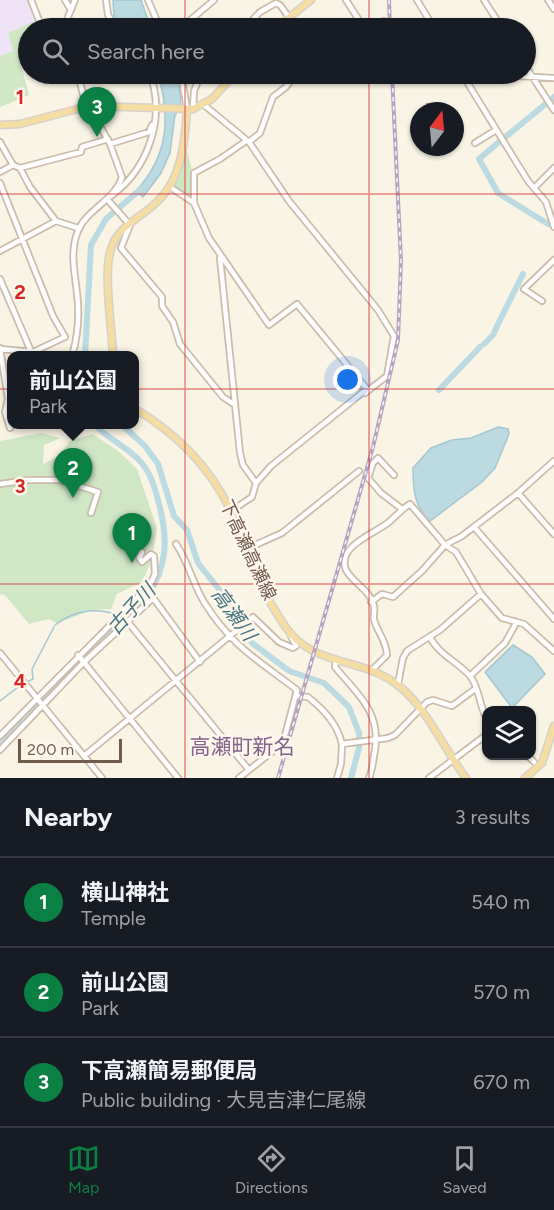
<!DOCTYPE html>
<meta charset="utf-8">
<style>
:root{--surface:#171b24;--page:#242831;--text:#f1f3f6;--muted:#9ea1a6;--line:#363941;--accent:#0b8043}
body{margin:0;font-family:Figtree,"Noto Sans JP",sans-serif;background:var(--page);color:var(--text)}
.controls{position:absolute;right:18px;bottom:18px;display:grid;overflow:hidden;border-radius:12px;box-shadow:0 2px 4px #0004}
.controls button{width:54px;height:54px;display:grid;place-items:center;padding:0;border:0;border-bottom:2px solid var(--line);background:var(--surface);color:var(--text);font:30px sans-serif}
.compass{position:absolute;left:410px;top:102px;width:54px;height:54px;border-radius:50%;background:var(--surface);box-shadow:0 2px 4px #0004;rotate:16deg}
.scale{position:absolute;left:18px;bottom:15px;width:104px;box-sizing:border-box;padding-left:6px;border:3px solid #715c4c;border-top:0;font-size:16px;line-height:21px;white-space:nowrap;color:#715c4c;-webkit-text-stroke:4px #fef7eb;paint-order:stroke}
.you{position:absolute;left:348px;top:380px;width:21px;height:21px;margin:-15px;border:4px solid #fff;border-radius:50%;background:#1a73e8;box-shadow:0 0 0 9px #1a73e833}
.badge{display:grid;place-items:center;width:39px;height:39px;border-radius:50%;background:var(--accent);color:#fff;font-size:20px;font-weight:700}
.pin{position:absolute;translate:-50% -50px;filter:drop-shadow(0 2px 3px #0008)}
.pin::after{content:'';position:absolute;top:32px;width:21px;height:18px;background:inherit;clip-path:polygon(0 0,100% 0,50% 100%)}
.popup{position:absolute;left:7px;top:351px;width:132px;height:78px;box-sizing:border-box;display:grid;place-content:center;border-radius:12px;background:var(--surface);filter:drop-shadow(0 2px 4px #0005);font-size:20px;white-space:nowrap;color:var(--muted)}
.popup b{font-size:22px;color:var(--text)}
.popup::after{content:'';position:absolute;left:50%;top:100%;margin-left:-12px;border:12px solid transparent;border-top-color:var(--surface)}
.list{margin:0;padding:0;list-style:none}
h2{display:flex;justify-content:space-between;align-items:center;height:78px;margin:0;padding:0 24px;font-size:26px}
h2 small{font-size:20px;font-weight:400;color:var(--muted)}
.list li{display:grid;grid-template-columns:39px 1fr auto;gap:18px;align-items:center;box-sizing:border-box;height:90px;padding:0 24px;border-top:2px solid var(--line)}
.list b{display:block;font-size:22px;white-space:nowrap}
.list p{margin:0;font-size:20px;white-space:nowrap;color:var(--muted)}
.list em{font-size:20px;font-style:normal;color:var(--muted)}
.icon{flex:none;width:33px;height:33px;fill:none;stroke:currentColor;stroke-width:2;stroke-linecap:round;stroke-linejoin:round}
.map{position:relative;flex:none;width:554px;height:778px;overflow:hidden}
.search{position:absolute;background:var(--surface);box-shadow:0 2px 4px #0004;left:18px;right:18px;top:18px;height:66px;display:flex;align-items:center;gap:15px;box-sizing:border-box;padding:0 21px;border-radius:33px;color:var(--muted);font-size:22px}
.sheet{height:348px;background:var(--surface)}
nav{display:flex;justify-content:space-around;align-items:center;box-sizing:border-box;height:84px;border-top:2px solid var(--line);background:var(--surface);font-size:16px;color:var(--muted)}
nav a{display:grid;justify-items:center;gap:3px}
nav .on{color:var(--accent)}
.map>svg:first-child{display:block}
.education{fill:#f0e2f7}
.green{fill:#d0e7c4}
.water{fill:#bbdae2;stroke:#a2c8d3;stroke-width:1.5}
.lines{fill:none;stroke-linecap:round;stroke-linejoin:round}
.stream{stroke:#a2c8d3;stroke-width:1.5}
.river{stroke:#bbdae2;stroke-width:6}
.minor-casing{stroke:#cbbcac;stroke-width:8}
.major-casing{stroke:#d7d1cd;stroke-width:9}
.minor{stroke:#fff;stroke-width:4.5}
.major{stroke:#f4dca2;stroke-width:6}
.rail-casing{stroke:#b7a4c3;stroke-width:4}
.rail{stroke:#fef7eb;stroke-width:1.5;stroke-dasharray:4.5;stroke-linecap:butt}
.grid{fill:none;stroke:#d62828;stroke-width:1.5;stroke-opacity:0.55}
.labels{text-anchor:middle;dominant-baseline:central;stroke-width:5;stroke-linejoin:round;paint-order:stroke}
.street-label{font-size:18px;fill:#715c4c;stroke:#fef7eb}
.water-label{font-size:20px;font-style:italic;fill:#477583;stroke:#fef7eb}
.quarter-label{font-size:21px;fill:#82648d;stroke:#fef7eb}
.grid-label{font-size:20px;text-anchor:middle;font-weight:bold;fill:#d62828;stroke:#fef7eb;stroke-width:5;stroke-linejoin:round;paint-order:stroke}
</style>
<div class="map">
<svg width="554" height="778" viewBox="0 0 554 778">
<rect width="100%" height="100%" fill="#faf4e5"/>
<path class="education" d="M0,0h30l12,28h-14v30l-7,8 8,29 -29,12z"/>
<path class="green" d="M35,21l3,7h-10v30l-7,8 8,29 -29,12v-51l13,-5 -5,-18z
M186,147l7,27 -1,26 -20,-16z
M41,433l20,5 -17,7 -1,19 14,-7 13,-16 22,-7 25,16 20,19 20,59 -5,32 -10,22 -25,12 -6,15 -19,1 -35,13 -8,-4 -20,5 -24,-29 -5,-1v-153z"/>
<path class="water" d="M113,0h28l10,28h-22l-15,-12z
M158,74h20l3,32 -6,9 -5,38 -9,20 -18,24 -7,-6c32,-35 35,-73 22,-117z
M498,427l10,2 1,5 -14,34 -13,14 -52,39c-16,-13 -17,-34 -17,-53l18,-20 21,-8 19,-2z
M513,645l19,12 13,17 -33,34 -27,-36z"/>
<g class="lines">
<path class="stream" d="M55,625c21,-16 46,-19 69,-7
M27,682l6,-3 -1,-10 22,-42
M0,701l22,-17"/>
<path class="river" d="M503,139l51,-42
M500,141l-21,18 19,34 50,31
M501,318l22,-44
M484,344l9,-9 7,-15
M85,356l6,-111 15,-26 36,-31
M439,390l41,-43
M121,424l24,22 13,18 16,52 13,14 11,33 23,29 31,51 37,28 35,12 25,24 10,26v15l-8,30
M0,742l146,-144c23,-32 22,-62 12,-98 -4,-15 -8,-29 -20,-41 -13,-13 -31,-21 -44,-35"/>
<defs>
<path id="minor" d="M31,0l11,28
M65,0l6,10
M106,0l2,15 8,13
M148,0l12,28
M346,0l18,28
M417,0l17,28
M484,0l18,28
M548,0l6,9
M68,28v-11l7,-17
M181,28l33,-28
M245,28l15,-16 16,-9 4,2 17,23
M372,28l12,-7
M526,67l28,43
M78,74l8,32
M181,74l6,35
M462,74l66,107 18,21 8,25
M478,74l76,4
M204,105l45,37 40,59 89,109 16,26 -7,40 -22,17
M193,109l1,-18 7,-17
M0,142l13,23
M249,142l11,-9 13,-36 13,-10 10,-13
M475,143l21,-13
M110,144l39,-12 3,-7
M20,168l10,19 26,34
M0,172l13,-7 7,3 61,-16 1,-5 26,-8
M0,183l53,133 12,21 -32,15 -33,-3
M170,187l24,16 15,35 60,87 28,-21 70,85 -96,77 -15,17 -4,14 -21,14
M534,188l20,-20
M111,196c37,-27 55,-78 39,-122
M107,199l23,26 -9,23 41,49v9l11,16 7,22 43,53 12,8
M194,203v-30l26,-14 26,-18
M0,251l56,-30 22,7
M220,258l20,195 3,12 13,18
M0,279l33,77
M542,301l-18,-12 30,-29
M0,348l8,51 -3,13 5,16
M72,356c5,-17 7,-34 6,-51 -1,-25 -10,-50 0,-74 8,-21 37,-31 44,-54l-12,-33 -21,-38
M394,475l-16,-17 -5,5 -5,15 13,15 21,16
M0,484l28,-4h32l38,12 -7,21
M518,493l36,41
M474,527l80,92
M176,544c12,17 17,40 28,58 28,45 54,58 93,88l-14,53 -44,35
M244,550l38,-17 77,-62
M146,588l54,74
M371,602l11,-8 11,3 29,-26 23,-26 17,-9 56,-43 36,-32
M127,621l122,149
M430,637c8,17 28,25 40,39 9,10 9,29 16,41
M0,653l102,125
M78,655l100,123
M336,661l-1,6c22,27 46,44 40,83 -2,9 -2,19 -6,28
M371,671l16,-16c-1,-15 -9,-22 -13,-35 -1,-4 1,-9 0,-14 -3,-15 -21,-23 -28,-36 -10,-24 30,-37 43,-48 8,-7 13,-13 21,-18l35,41 11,7 25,42 21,24 22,6 30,27
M470,676l35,-33 10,-18 -1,-4
M398,684l5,-26 4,-7 33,-21 41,-36
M296,696l12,1c16,13 29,26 34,47
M0,736l150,-151 5,-11 -1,-18 -3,-2 -9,8 -3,-4 3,-6
M0,750l84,-88 69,-64
M84,756l169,-139 26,25 14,6 3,-2 -5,-10
M528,756l6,6
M337,778l4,-14 1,-20 46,-6 7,-3 32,-33 6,-2 19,6 23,-17
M429,778l57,-43"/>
<path id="major" d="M276,28l35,-28
M0,125l20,-1 69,-18 104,3 19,-10 23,-25
M113,356c-1,-27 -10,-84 -2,-107 7,-24 32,-32 48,-49 23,-23 26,-60 28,-91
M134,408c43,26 74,57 96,101 6,12 8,27 13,39 12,27 27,57 44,81 27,37 74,29 108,54 31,22 48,65 71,95
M525,778l17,-15 12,-37"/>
</defs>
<use href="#minor" class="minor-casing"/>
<use href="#major" class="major-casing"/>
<use href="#minor" class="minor"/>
<use href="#major" class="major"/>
<defs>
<path id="rail" d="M389,0l1,28
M278,778l95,-331 25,-107 3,-79 -9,-187"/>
</defs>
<use href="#rail" class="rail-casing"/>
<use href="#rail" class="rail"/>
</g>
<path class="grid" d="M185,0v28M369,0v28M185,74v704M369,74v704M0,194h554M0,389h554M0,584h554"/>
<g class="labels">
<g class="street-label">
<text transform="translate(248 550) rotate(65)">下高瀬高瀬線</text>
</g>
<g class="water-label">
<text transform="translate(131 609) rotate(-48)">古子川</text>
<text transform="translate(234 614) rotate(54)">高瀬川</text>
</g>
<g class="quarter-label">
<text x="242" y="746">高瀬町新名</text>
</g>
</g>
<g class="grid-label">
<text x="20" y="104">1</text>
<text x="20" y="299">2</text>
<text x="20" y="493">3</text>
<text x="20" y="688">4</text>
</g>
</svg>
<div class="controls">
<button><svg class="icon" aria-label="layers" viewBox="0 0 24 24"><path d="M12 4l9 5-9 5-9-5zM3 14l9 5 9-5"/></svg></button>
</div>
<svg class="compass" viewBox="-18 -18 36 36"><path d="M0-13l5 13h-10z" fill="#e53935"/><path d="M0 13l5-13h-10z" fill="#9ea1a6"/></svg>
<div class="scale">200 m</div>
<div class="you"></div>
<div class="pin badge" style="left:132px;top:563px">1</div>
<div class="pin badge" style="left:73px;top:498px">2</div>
<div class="popup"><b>前山公園</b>Park</div>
<div class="pin badge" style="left:97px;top:137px">3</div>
<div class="search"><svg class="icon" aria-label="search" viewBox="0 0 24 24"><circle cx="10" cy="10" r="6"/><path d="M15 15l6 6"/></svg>Search here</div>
</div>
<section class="sheet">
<h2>Nearby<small>3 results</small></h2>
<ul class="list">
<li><span class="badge">1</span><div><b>横山神社</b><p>Temple</p></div><em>540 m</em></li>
<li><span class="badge">2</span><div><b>前山公園</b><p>Park</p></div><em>570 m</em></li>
<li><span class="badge">3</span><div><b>下高瀬簡易郵便局</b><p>Public building · 大見吉津仁尾線</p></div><em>670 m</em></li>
</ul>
</section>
<nav>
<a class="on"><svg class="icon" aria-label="map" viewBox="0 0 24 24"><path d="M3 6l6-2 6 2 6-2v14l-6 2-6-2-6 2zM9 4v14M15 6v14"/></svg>Map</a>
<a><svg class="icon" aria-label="directions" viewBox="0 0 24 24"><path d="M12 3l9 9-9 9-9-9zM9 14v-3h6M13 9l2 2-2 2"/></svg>Directions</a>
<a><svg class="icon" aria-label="saved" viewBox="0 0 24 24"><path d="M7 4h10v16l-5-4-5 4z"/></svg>Saved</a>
</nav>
